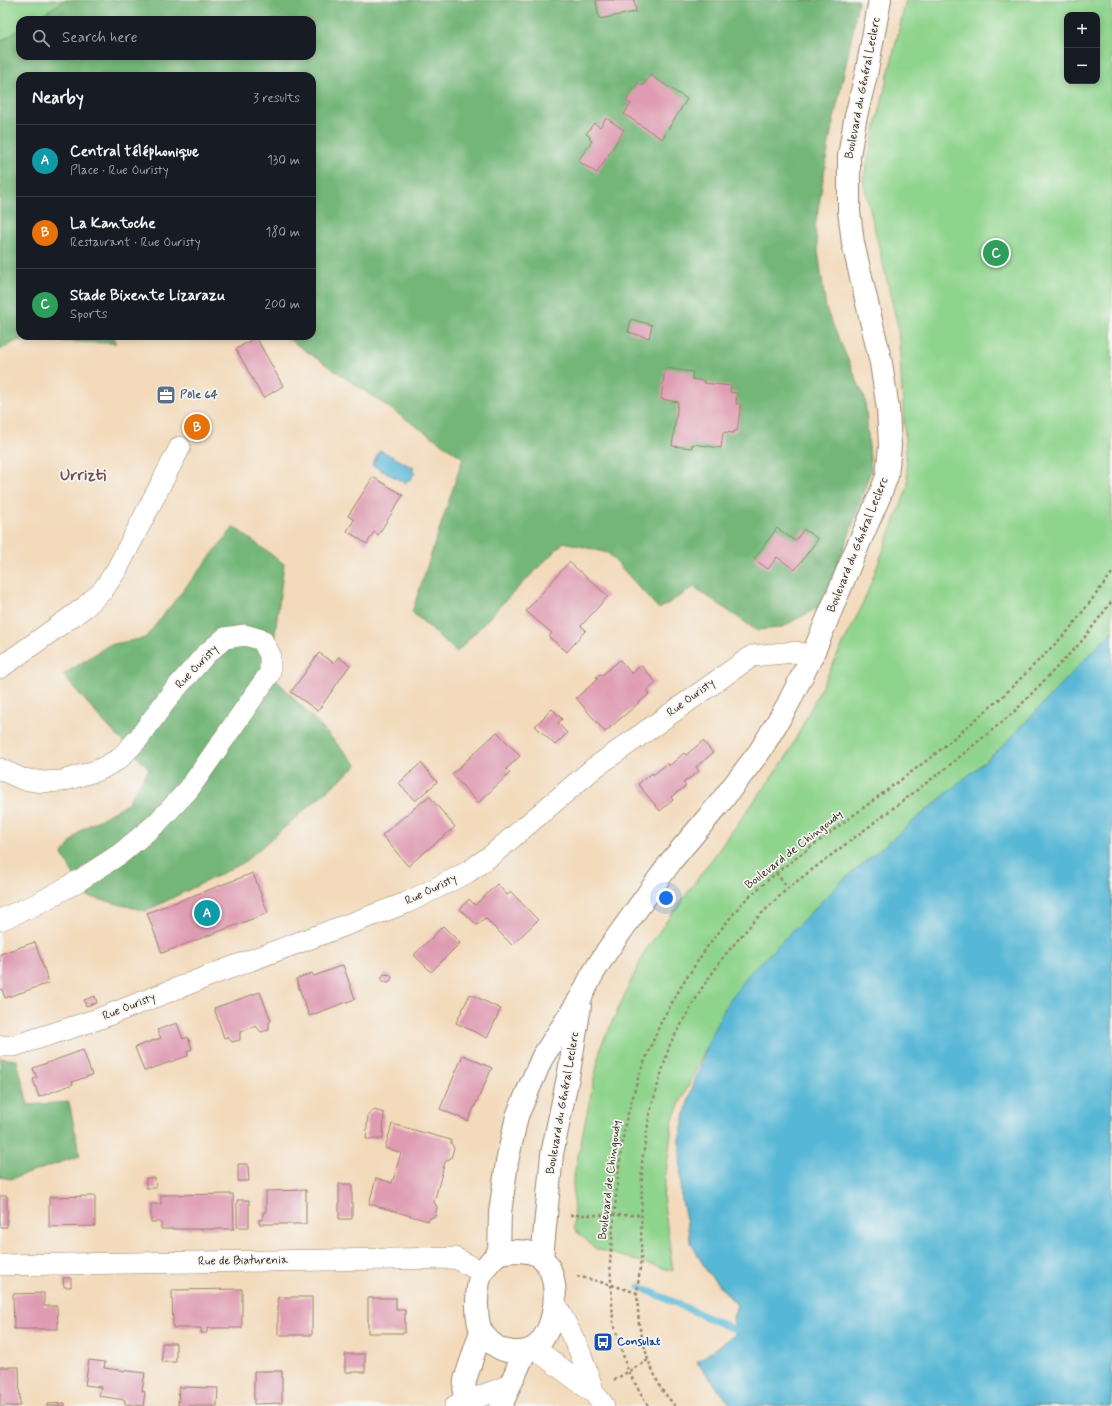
<!DOCTYPE html>
<meta charset="utf-8">
<style>
:root{--surface:#171b24;--page:#242831;--text:#f1f3f6;--muted:#9ea1a6;--line:#363941;--accent:#d93025}
body{margin:0;font-family:Mynerve,sans-serif;background:var(--page);color:var(--text)}
.controls{position:absolute;right:12px;top:12px;display:grid;overflow:hidden;border-radius:8px;box-shadow:0 2px 6px #0003}
.controls button{width:36px;height:36px;display:grid;place-items:center;padding:0;border:0;border-bottom:1px solid var(--line);background:var(--surface);color:var(--text);font:20px sans-serif}
.you{position:absolute;left:666px;top:898px;width:14px;height:14px;margin:-10px;border:3px solid #fff;border-radius:50%;background:#1a73e8;box-shadow:0 0 0 6px #1a73e833}
.badge{display:grid;place-items:center;width:26px;height:26px;border-radius:50%;background:var(--accent);color:#fff;font-size:13px;font-weight:700}
.pin{position:absolute;translate:-50% -50%;border:2px solid #fff;box-shadow:0 1px 4px #0006}
.list{margin:0;padding:0;list-style:none}
h2{display:flex;justify-content:space-between;align-items:center;height:52px;margin:0;padding:0 16px;font-size:17px}
h2 small{font-size:13px;font-weight:400;color:var(--muted)}
.list li{display:grid;grid-template-columns:26px 1fr auto;gap:12px;align-items:center;box-sizing:border-box;height:72px;padding:0 16px;border-top:1px solid var(--line)}
.list b{display:block;font-size:15px;white-space:nowrap}
.list p{margin:0;font-size:13px;white-space:nowrap;color:var(--muted)}
.list em{font-size:13px;font-style:normal;color:var(--muted)}
.icon{flex:none;width:22px;height:22px;fill:none;stroke:currentColor;stroke-width:2;stroke-linecap:round;stroke-linejoin:round}
.map{position:relative;flex:none;width:1112px;height:1406px;overflow:hidden}
.search{position:absolute;background:var(--surface);box-shadow:0 2px 6px #0003;left:16px;top:16px;width:300px;height:44px;display:flex;align-items:center;gap:10px;box-sizing:border-box;padding:0 14px;border-radius:12px;color:var(--muted);font-size:15px}
.panel{position:absolute;background:var(--surface);box-shadow:0 2px 6px #0003;left:16px;top:72px;width:300px;height:268px;border-radius:12px}
.map>svg:first-child{display:block}
.green{fill:#8fd48d;stroke:#657f56;fill-rule:evenodd}
.forest{fill:#73b678;stroke:#57704b}
.water{fill:#57b7d6;stroke:#49707a}
.lines{fill:none;stroke-linecap:round;stroke-linejoin:round}
.stream{stroke:#57b7d6;stroke-width:7}
.building{fill:#df9bb2}
.minor-casing{stroke:#97826c;stroke-width:22}
.secondary-casing{stroke:#97826c;stroke-width:24}
.path{stroke:#97826c;stroke-width:2.5;stroke-dasharray:3 3;stroke-linecap:butt}
.minor{stroke:#fff;stroke-width:21}
.secondary{stroke:#fff;stroke-width:22}
.labels{text-anchor:middle;dominant-baseline:central;stroke-width:3.5;stroke-linejoin:round;paint-order:stroke}
.street-label{font-size:12px;fill:#3b2a1e;stroke:#f6f6f2}
.service-label{font-size:12px;font-weight:bold;fill:#4e5e75;stroke:#f6f6f2;text-anchor:start}
.transit-label{font-size:12px;font-weight:bold;fill:#164399;stroke:#f6f6f2;text-anchor:start}
.district-label{font-size:16px;font-weight:bold;fill:#745252;stroke:#f6f6f2}
</style>
<div class="map">
<svg width="1112" height="1406" viewBox="0 0 1112 1406">
<rect width="100%" height="100%" fill="#f6f6f2"/>
<filter id="ink" filterUnits="userSpaceOnUse"><feTurbulence type="fractalNoise" baseFrequency=".025" numOctaves="2"/><feDisplacementMap in="SourceGraphic" scale="8" xChannelSelector="R" yChannelSelector="G"/><feConvolveMatrix kernelMatrix="1 2 1 2 8 2 1 2 1" color-interpolation-filters="sRGB"/></filter>
<filter id="wash" filterUnits="userSpaceOnUse"><feTurbulence type="fractalNoise" baseFrequency=".012" numOctaves="4" result="noise"/><feDisplacementMap in="SourceGraphic" scale="16" xChannelSelector="R" yChannelSelector="G"/><feGaussianBlur stdDeviation="0.9" result="paint"/><feColorMatrix in="noise" values="0 0 0 0 0 0 0 0 0 0 0 0 0 0 0 0 0 1.4 0 .05"/><feComposite in="paint" operator="in"/></filter>
<g filter="url(#wash)">
<rect width="100%" height="100%" fill="#f3dabb"/>
<path class="green" d="M0,0h65l-31,20h-14v9l-20,13z
M906,0h206v1406h-380l-35,-44 39,-28 -3,-16 4,-13 -29,-32 -17,-30 -10,-48 -1,-59 9,-38 19,-54 -35,74 -10,79 10,74 -77,-22 -22,-20 -1,-49 28,-134 44,-95 142,-195 75,-150 46,-120 -10,-159 -35,-147zM1067,15h30v66h-30z"/>
<path class="forest" d="M65,0h793l-5,31 -23,106 -15,91 11,81 39,90 6,71 -23,68 -27,68 -41,22 -24,2 -62,-43 -35,22 -51,-56 -44,-11 -64,64 -43,46 -45,-40 51,-154 -179,-122h28v-260h-292v260h94l2,7 -98,-3 -18,10v-308l20,-13v27h292v-36h-278z
M234,527l50,37 -14,109 87,92 -114,98 -97,48 -60,-15 -24,-42 19,-24 46,-26 22,-35 -47,-49 -39,-45 46,-30 36,-7z
M0,1058l17,2 11,45 41,-3 11,54 -69,23 -11,-2z"/>
<path class="water" d="M380,450l34,18 -2,3 3,2 -5,7h-2l-3,3 -33,-18z
M1112,631v775h-380l-35,-44 39,-28 -3,-16 4,-13 -29,-32 -17,-30 -10,-48 -1,-59 9,-38 11,-32 12,-33 15,-29 19,-27 95,-95 161,-135z"/>
<g class="lines">
<path class="stream" d="M640,1287l104,47"/>
</g>
<g id="blocks">
<path class="building" d="M596,0h38l2,12 -37,7z
M650,75l37,24 -25,40 -38,-25 7,-10 -5,-3 12,-18 5,3z
M606,118l18,12 -27,43 -19,-12 14,-20 -3,-2 1,-2 -4,-3 8,-11 6,4z
M631,319l21,6 -3,13 -21,-6z
M256,337l27,49 -20,12 -27,-49z
M665,368l28,4 -1,7 12,2v2l27,3 -1,6 7,1 -1,11h5l-4,27h-3v2l-11,-1 -2,16 -29,-4v4l-20,-2 6,-44 -17,-3z
M373,477l30,18 -25,40 -4,-3 -7,12 -20,-13 7,-11 -6,-4z
M777,528l18,13 9,-12 14,10 -23,31 -18,-13 -9,12 -14,-10z
M569,562l39,34 -27,30 5,4 -19,22 -18,-15 3,-4 -26,-22z
M319,653l15,10 4,-6 12,8 -32,46 -27,-19z
M620,660l12,14 9,-9 15,18 -10,8 3,3 -44,38 -29,-34 22,-19 -2,-2 4,-3 1,2z
M552,709l10,10 -4,4 9,10 -12,12 -20,-19z
M497,732l23,24 -14,13 4,4 -32,30 -26,-29z
M703,741l10,12 -17,14 3,4 -16,12 3,3 -15,11 2,3 -13,11 -22,-27 14,-11 1,2 15,-12 1,3 15,-13 2,2z
M421,763l16,19 -22,19 -16,-18z
M429,796l26,31 -47,39 -26,-31z
M253,873l15,40 -106,40 -15,-40z
M497,884l10,11 4,-3 27,28 -26,25 -27,-27 -8,7 -17,-16 9,-10 6,6z
M443,926l17,17 -29,29 -17,-17z
M35,942l14,41 -44,15 -3,-9 -2,1v-36z
M343,965l12,34 -46,17 -13,-37 16,-6 2,3z
M384,974l7,1 1,3 -3,5 -7,-1 -1,-3z
M260,992l11,29 -2,1v8l-8,2 -5,-6 -16,6v8l-8,2 -5,-5 -3,1 -10,-30z
M470,994l31,15 -14,29 -31,-15z
M95,996l2,7 -11,3 -2,-6z
M177,1023l6,16 5,-2 4,12 -5,2 1,5 -44,15 -9,-24 26,-9 -4,-8z
M83,1050l9,25 -20,7 1,2 -34,13 -6,-18 4,-1 -4,-10z
M463,1055l29,13 -24,53 -28,-12z
M374,1110l10,3 -1,26h-17l2,-24z
M392,1124l59,16v3l3,5 -3,10 -6,4 -11,40 3,5 -2,9 -6,3 -1,2 -59,-17 7,-26 16,5 9,-30 -16,-5z
M238,1164h10l1,17h-11z
M146,1178h9l1,10h-10z
M339,1184h13v35h-13z
M306,1190v34h-47v-4l4,-1v-7h3v-21z
M233,1194l1,35h-73v-7h-10v-18h10v-9z
M0,1196h7v31h-7z
M95,1196v30l-46,1v-30z
M237,1200h12v27h-12z
M63,1278h8v9h-7z
M242,1289v39h-35v5h-6v-5h-28l-1,-38z
M44,1293v13h13l1,23h-44l-1,-35z
M278,1297h34v38h-34z
M368,1298h28v12h9v23h-37z
M162,1343h14v19h-14z
M345,1354h20v18h-20z
M89,1360l16,2 -1,6 41,5 -3,18 3,1 -2,14 -18,-2v-4l-26,-4 2,-9 -16,-2z
M0,1367h19l1,39h-20z
M254,1371h28v32l-28,1z
M179,1387l39,1 -1,18h-39z
M65,1403v3h-18v-2z"/>
</g>
</g>
<g filter="url(#ink)">
<use href="#blocks" fill-opacity="0" stroke="#97826c" stroke-width="1"/>
<g class="lines">
<defs>
<path id="minor" d="M0,668l85,-61 18,-17 14,-21 63,-122
M0,769l22,10 21,3 19,-1 37,-11 20,-11 19,-20 33,-45 35,-40 19,-16 20,-3 17,5 8,15v18l-81,116 -32,34 -37,31 -40,26 -41,23 -39,17
M0,1046h14l84,-27 121,-47 187,-69 62,-31 25,-18 101,-86 158,-112 43,-4 17,4
M0,1265l455,-7 27,14
M555,1302l25,50 14,41
M534,1348l60,45 10,13
M455,1406l55,-21"/>
<path id="secondary" d="M513,1251c9,0 22,1 29,7 21,19 14,74 -7,89 -7,5 -13,5 -21,5 -12,0 -23,-8 -30,-17 -10,-12 -8,-50 -2,-63 3,-5 11,-14 16,-18 4,-2 11,-2 15,-3z
M499,1254l1,-41 7,-51 10,-46 25,-58 39,-61 11,-22 15,-24 65,-91 48,-57 40,-52 27,-45 25,-50 44,-106 24,-55 7,-19 3,-30 -2,-37 -7,-46 -28,-120 -4,-32v-55l6,-36 11,-45 14,-75
M542,1258l10,-104 17,-82 11,-66
M463,1406l2,-26 16,-49
M501,1406l9,-21 15,-33"/>
</defs>
<use href="#minor" class="minor-casing"/>
<use href="#secondary" class="secondary-casing"/>
<path class="path" d="M776,873l12,15
M570,1215h72
M577,1276l35,9 25,8
M614,1380l34,-20
M648,1406l-20,-35 -15,-49 -3,-62 8,-85 7,-51 14,-49 22,-53 21,-37 25,-38 35,-44 34,-30 158,-118 68,-58 66,-66 44,-58
M675,1406l-14,-17 -13,-29 -9,-35 -2,-32 4,-34 1,-97 8,-50 20,-68 32,-56 22,-32 30,-35 34,-33 158,-120 68,-56 67,-70 31,-41"/>
<use href="#minor" class="minor"/>
<use href="#secondary" class="secondary"/>
</g>
</g>
<defs>
<symbol id="office-square" viewBox="-11 -11 22 22"><rect x="-9" y="-9" width="18" height="18" rx="4" fill="#5c6f8a" stroke="#f6f6f2"/><path d="M-6-3h4V-5.5h4V-3h4V5H-6ZM-1-4.5V-3h2v-1.5ZM-6 0V1H6V0Z" fill="#fff"/></symbol>
<symbol id="bus-square" viewBox="-11 -11 22 22"><rect x="-9" y="-9" width="18" height="18" rx="4" fill="#1a4fb4" stroke="#f6f6f2"/><path d="M-5-6H5V4H4V6H2V4H-2V6H-4V4H-5ZM-3.5-4V0h7V-4ZM-3.5 1.2v1.5H-2V1.2ZM2 1.2v1.5H3.5V1.2Z" fill="#fff"/></symbol>
</defs>
<g fill-rule="evenodd">
<use href="#office-square" x="155" y="384" width="22" height="22"/>
<use href="#bus-square" x="592" y="1331" width="22" height="22"/>
</g>
<g class="labels">
<g class="street-label">
<text transform="translate(863 88) rotate(-79)">Boulevard du Général Leclerc</text>
<text transform="translate(858 545) rotate(-68)">Boulevard du Général Leclerc</text>
<text transform="translate(197 667) rotate(-46)">Rue Ouristy</text>
<text transform="translate(691 698) rotate(-36)">Rue Ouristy</text>
<text transform="translate(794 850) rotate(-38)">Boulevard de Chingoudy</text>
<text transform="translate(431 890) rotate(-26)">Rue Ouristy</text>
<text transform="translate(129 1007) rotate(-21)">Rue Ouristy</text>
<text transform="translate(563 1103) rotate(-80)">Boulevard du Général Leclerc</text>
<text transform="translate(610 1180) rotate(-83)">Boulevard de Chingoudy</text>
<text transform="translate(243 1261) rotate(-1)">Rue de Biaturenia</text>
</g>
<g class="service-label">
<text x="180" y="395">Pôle 64</text>
</g>
<g class="transit-label">
<text x="617" y="1342">Consulat</text>
</g>
<g class="district-label">
<text x="83" y="475">Urrizti</text>
</g>
</g>
</svg>
<div class="controls">
<button>+</button>
<button>−</button>
</div>
<div class="you"></div>
<div class="pin badge" style="left:207px;top:913px;background:#0f9aa8">A</div>
<div class="pin badge" style="left:197px;top:427px;background:#e8710a">B</div>
<div class="pin badge" style="left:996px;top:253px;background:#2e9e5b">C</div>
<div class="search"><svg class="icon" aria-label="search" viewBox="0 0 24 24"><circle cx="10" cy="10" r="6"/><path d="M15 15l6 6"/></svg>Search here</div>
<section class="panel">
<h2>Nearby<small>3 results</small></h2>
<ul class="list">
<li><span class="badge" style="background:#0f9aa8">A</span><div><b>Central téléphonique</b><p>Place · Rue Ouristy</p></div><em>130 m</em></li>
<li><span class="badge" style="background:#e8710a">B</span><div><b>La Kantoche</b><p>Restaurant · Rue Ouristy</p></div><em>180 m</em></li>
<li><span class="badge" style="background:#2e9e5b">C</span><div><b>Stade Bixente Lizarazu</b><p>Sports</p></div><em>200 m</em></li>
</ul>
</section>
</div>
